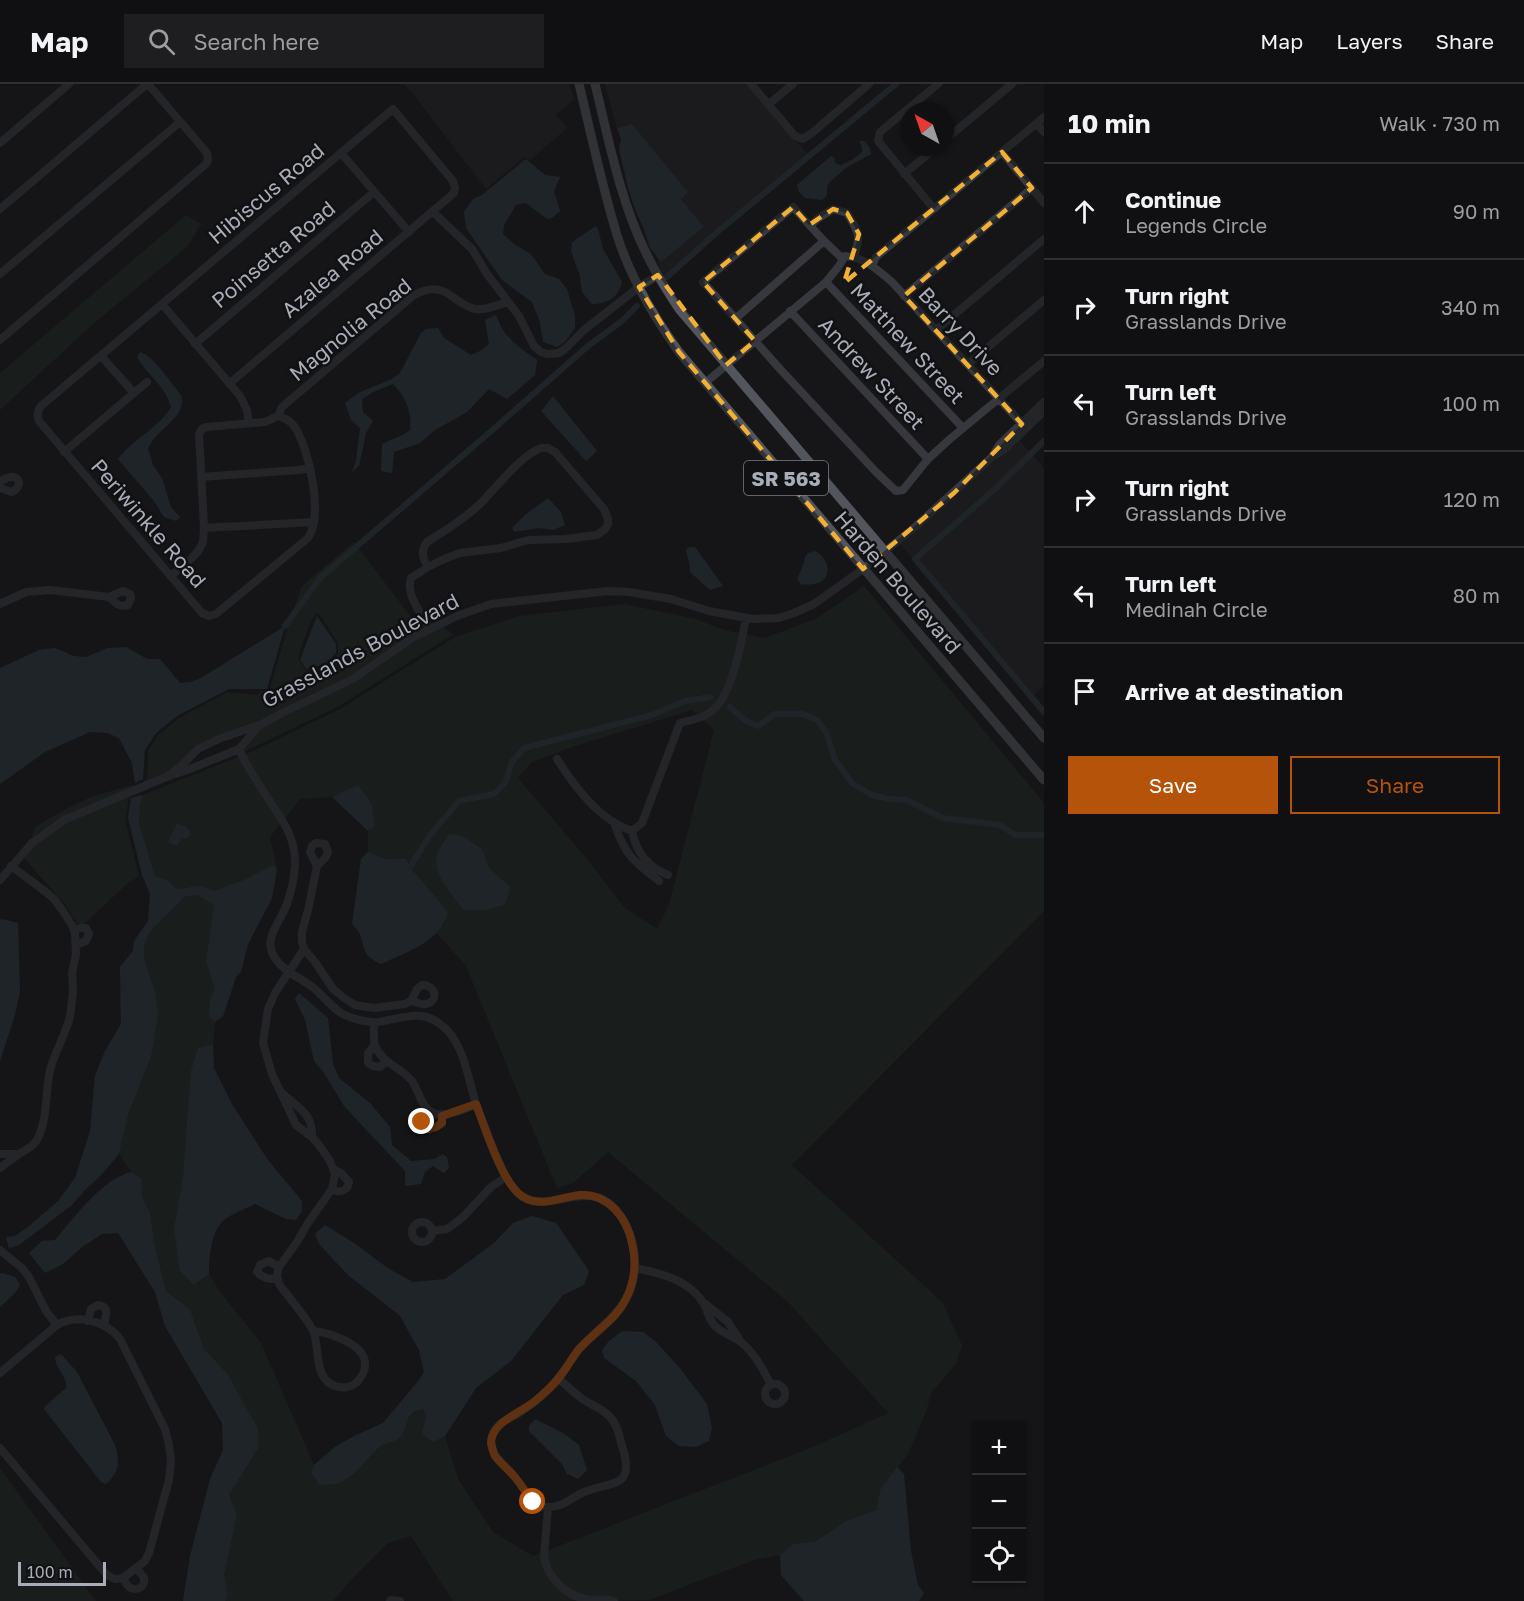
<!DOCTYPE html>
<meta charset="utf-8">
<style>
:root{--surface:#101012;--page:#1e1e20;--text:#f1f3f6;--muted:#9c9d9f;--line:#303032;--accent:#b45309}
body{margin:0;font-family:"Golos Text",sans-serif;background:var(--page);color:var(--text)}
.controls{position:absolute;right:18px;bottom:18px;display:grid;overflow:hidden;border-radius:0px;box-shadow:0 2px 4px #0004}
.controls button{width:54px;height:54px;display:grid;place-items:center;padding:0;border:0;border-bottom:2px solid var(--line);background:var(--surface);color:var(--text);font:30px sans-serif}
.compass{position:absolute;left:900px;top:18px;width:54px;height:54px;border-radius:50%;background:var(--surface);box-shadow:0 2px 4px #0004;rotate:320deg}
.scale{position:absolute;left:18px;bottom:15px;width:88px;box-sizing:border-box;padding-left:6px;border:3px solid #a8adb8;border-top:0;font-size:16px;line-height:21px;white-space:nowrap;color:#a8adb8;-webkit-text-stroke:4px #111113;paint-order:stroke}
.stop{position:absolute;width:18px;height:18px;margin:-14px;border:4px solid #b45309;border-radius:50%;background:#fff}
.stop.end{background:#b45309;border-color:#fff;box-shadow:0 2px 6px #0008}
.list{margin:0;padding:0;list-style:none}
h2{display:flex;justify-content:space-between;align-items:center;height:78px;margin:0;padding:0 24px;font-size:26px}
h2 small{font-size:20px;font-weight:400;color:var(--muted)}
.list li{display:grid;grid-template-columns:39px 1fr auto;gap:18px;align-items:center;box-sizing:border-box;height:96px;padding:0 24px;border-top:2px solid var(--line)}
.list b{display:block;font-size:22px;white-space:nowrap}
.list p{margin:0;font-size:20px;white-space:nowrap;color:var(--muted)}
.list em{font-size:20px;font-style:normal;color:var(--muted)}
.actions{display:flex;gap:12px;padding:18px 24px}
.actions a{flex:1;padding:14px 0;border:2px solid var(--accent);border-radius:0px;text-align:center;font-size:21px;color:var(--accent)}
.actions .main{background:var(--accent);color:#fff}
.icon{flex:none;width:33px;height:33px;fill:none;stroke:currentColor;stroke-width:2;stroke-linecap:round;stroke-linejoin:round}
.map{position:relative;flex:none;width:1044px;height:1517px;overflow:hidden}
header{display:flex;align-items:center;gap:36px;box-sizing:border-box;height:84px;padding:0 30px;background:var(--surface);border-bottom:2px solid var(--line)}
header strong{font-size:28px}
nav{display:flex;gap:33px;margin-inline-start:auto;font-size:21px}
.search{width:420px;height:54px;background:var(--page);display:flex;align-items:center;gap:15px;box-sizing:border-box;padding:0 21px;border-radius:0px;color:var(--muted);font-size:22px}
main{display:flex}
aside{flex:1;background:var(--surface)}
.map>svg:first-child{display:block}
.built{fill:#222225}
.green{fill:#1e261f;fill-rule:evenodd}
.water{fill:#2c353c}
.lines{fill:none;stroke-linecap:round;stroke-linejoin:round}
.canal{stroke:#2c353c;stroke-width:6}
.minor{stroke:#37383d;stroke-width:8}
.major{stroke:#53555c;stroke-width:9}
.route{stroke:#b45309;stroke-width:8}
.marked{fill:none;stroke:#f2b134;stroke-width:4.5;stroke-dasharray:12 8;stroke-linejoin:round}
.labels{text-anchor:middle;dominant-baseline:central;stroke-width:5;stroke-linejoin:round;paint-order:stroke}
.shield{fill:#111113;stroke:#7b7e86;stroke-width:1.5}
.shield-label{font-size:20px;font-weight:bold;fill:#a8adb8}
.street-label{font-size:21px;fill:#a8adb8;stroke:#111113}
</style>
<header>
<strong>Map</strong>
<div class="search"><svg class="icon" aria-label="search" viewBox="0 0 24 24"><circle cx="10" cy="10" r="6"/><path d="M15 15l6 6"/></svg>Search here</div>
<nav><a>Map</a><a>Layers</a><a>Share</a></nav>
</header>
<main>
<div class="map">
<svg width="1044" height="1517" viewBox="0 0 1044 1517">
<rect width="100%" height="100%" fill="#161618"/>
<path class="built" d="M404,0h165l5,15 -18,16 11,13 -37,32 -6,-3 -38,32 -72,-94z
M605,0h142l63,73 -146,124 -7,-23 4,4 43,-35 -23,-29 7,-6 -56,-68 -15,4z
M1019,356l25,28v217l-11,11 -133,-152 56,-49 36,-34z"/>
<path class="green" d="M186,131l15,9 -14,23 -93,76 -94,87v-37z
M354,458l60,79 7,-2 5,8 -75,49 -69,33 -103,54 -13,10 -24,10 5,-4 1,-28 10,-16 21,-17 49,-26 30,3 3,-4h8l19,-64 -3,-3 -5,2 13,-14 8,-25zM316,529l3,1 19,29v11l-11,13 -21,4 -8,-12c5,-16 9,-32 18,-46z
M864,502l180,217v108l-252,254 150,137 20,43 -6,19 -25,29 -5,19 -18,42 -28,36 -2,20 -32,11 -30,20 -23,3 -13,11 -26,5 -105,40 -196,1 -42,-65 -23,7 -37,37 -18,21h-108l3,-5 -5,-21 14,-60 -8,-20 30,-48 -32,-74 -23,-24 -14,-40 -24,-18 -12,-49 -4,-29 -8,-17 -1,-18 -10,-6 -12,-18 36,-162 -11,-34 1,-17 9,-14 1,-51 -16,-53 1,-18 3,-10 112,-45 85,-41 115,-72 64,-21 105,-12 72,15 28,11 40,8 52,-19zM692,626l22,20 -45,175 -12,24 -32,-21 -38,-49 -69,-81 14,-16 43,-16zM358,701l16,42 -6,4v21l17,7h21l40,62 -9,12 29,33 91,222 16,-5 35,-31 179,149 101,112 -75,34 -280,109 -40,-24 -35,-53 -13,-43 -12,6 -9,-33c-13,2 -18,11 -20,22l-21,13 -27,28 -45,1 3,-8 -53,-122 -41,-51 -11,-18 -15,11 -20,-57 9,-52 15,-127 15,-5 3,-23 7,-5 13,-39 5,-5 7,-28 24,-46 5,-29 -7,-32 30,-38 32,-2z
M443,542l5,5 6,3 -115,72 -95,46 -1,-2 19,-22 24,-14 69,-32 59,-41z
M238,669v1l-109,43 -4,22 14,57 -12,8 -44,41h-5l-13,-21 -42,-47 11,-12 31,-22 102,-43z
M133,701l2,1 -73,31 -31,22 4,-12 33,-19 25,-12z
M0,1384l96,133h-96z"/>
<path class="water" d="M632,40l56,68 -7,7 23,28 -43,35 -11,-14 -6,-19 -8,-17 -8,-24 -9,-39 2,-10 -4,-11z
M859,57h5c4,4 7,7 7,13l-24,13 -17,15 -3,4v9l-5,5 -17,-2 -6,-6 -2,-7 34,-29 3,1 1,6 6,2 11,-5 10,-8v-5z
M526,75l19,16 15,2 -6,14 6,20 -8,7 -5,1 -21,-16 -10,2 -12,20 -1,9 12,11 16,9 14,20 14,5 8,10 8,27v12l-10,14 -8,5 -14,-5 -3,-20 -8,-20 -30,-22 -36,-52 -2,-16 9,-13 9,-4z
M596,142l2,3 5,20 19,33c-3,15 -15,22 -30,22l-10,-12 -2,-16 -9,-25 1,-9z
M496,231c8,23 21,31 41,45l-2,15 -28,24 -18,-10 -22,23 -32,18 -15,13 -26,9 -2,21 -11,-2 1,-27c11,-6 18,-6 28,-14 2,-18 -4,-33 -17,-46l-20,8 -11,7 1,13 10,9 -7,12 -7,33 -7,6 4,-11 4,-33 -9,-8 -6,-17 13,-10 34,-14 8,-6 21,-40 5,-4 12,-1 6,10 27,17 9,-4 9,-7 -4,-24z
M140,268c14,4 31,31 41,43 6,20 -18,31 -28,45 0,0 -5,8 -5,8l5,17 9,13 9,29 9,10 -4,4 -12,-4 -10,-16 -36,-42c15,-20 41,-31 53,-52 -6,-22 -23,-31 -34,-50z
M553,312l44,55 -11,10 -45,-50z
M548,414l13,14 4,13 -12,5 -14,-2 -25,4 -2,-4 13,-13z
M689,463h6l28,39 -13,4 -20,-18v-6l-4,-16z
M815,467c13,6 19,26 3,32 -5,2 -12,1 -16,2l-5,-6 7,-16 1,-6 3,-4z
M317,532l19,28v9l-10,11 -20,5 -6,-9z
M285,542l-18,63h-38l-52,27 -21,17 -11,17 -2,29 -8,4 -3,-20 -13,-25 -12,-5 -17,-1 -45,20 -45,32v-116l39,-18 16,-2 19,8 12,1 22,-9 18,-1 21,12h13l20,24 11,-1 10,-4z
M358,701l14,19 2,23 -6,4 -36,-34z
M143,711l-3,10 -1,18 16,53 13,5 9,8 23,-3 14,5 30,-11 29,-15 4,4 -5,29 -24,46 -7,28 -5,5 -13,39 -7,5 -7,-3 1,-18 5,-11 -9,-28 8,-56 -17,-10 -11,1 -32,31 -9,14 -1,17 11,34 3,23 -7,41 -23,59 -9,39 -17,20 -17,16 -13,15 -53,40 -10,3 -3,-11 9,-1 13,-9 30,-26 17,-23 15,-47 5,-55 10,-25 16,-27 -1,-57 13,-16 1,-10 14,-20 2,-27 -8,-19 -14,-57 3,-20z
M177,739l12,6 2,5 -3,4h-6l-5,8 -9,-4z
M449,750l14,2 19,13 7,19 21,19 -2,10 -4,8 -19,5h-21c-10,-12 -29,-34 -28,-50 1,-10 8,-18 13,-26z
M368,768l17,7h21l4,8 38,45c-6,29 -43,41 -67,52 -27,-12 -11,-24 -29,-40l9,-65z
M2,835l16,4 2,68 -5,24 -15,46v-141z
M299,909l29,25 5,46 6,14 31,25 20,24 2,18 19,16 24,-2 7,-5 5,3 2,11 -5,5 -11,-7 -8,6 -4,12 -16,2v-15l-61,-65 -20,-33 -10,-12 -9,-41 -10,-21z
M213,960l1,24 19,38 35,54 34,41v10l-6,9 -10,-1 -31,-15c-10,5 -22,9 -31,16 -13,11 -15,38 -15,54l-15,11 -14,-14 -6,-43 9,-52 8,-105 7,-23z
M131,1088l10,6 1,18 8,17 4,29 12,49 24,18 14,40 23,24 31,56 1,18 -30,48 8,20 -13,60 4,21 -3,5h-42l7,-45 20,-77 13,-29 -1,-27 -57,-97 -10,-34 -37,-59 -16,1 -20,13 -19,17 -18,9 -16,-20 13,-12 13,-1c20,-23 46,-60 76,-68z
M532,1132l24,7 33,48 -5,14 -21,10 -52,66 -35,27 -31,48 -12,6 -11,-8 4,-18 -3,-7c-21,4 -13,20 -25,30 -5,4 -12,3 -17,7 -14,12 -24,30 -43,37 -5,2 -13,1 -18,2l-9,-12 3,-8 21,-18 19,-11 29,-13 36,-43 5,-8 -5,-22 -19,-34 -52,-41 -29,-31 -4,-10 10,-9 29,18 35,26 24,13 32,-3 49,-36 19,-20z
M2,1189l13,4 5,8 -5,8 -15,14v-33z
M622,1247l21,1 13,10 23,25 28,37 5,24 -3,13 -13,6 -17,-1 -13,-10 -11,-31 -19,-24 -32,-23 -2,-8 7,-9z
M61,1270l16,18 38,73c5,17 5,26 -9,39l-5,-2 -57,-73 1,-3 21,-18c2,-12 -11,-19 -11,-31z
M535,1335l28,14 16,12 8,25 -9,9 -11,-5 -5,-10 -33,-33v-5z
M897,1383l7,7 7,77 7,34 6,8 -5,8h-115l-23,-26 -1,-20 13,-11 23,-3 30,-20 31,-11 3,-20z"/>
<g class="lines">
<path class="canal" d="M667,193l48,-43 181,-150
M1044,357l-49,48 -80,70 129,153
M285,542l35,-48 162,-139 106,-93 34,-25 15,-15
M730,623l16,14 12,5 17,-12h28l14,6 9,12 9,28 18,24 19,11 17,4 18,1 36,18 57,7 15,10h29
M410,783l20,-32 29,-34 35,-7 11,-11 7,-21 12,-14 128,-33 33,-14 26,-4"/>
<path class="minor" d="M751,0l44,52 8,3 9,-6 57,-49
M769,20l24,-20
M1037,40l7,8
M945,56l67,-56
M0,59l69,-59
M1002,68l42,51
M341,69l68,79
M904,90l33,-27
M0,125l147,-125
M934,125l-56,-68 2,-9 58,-48
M433,128l39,37 15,25 32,42 15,30 7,6 6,2 12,-1 5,-3 20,-20 55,-43 19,-12
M810,142l7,-7 16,-10 14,4c11,19 15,21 7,43
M843,175l-19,-18 -31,-34 -90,75 77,87 96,103 20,19 7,-1 25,-31 22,-20 94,-78
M872,182l4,-9 168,-140
M0,190l180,-152
M826,198l137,146
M904,212l128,-108
M162,220l78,92 7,14 2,13
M790,227l138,148
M735,235l89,-78
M936,246l108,-91
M0,256l206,-176 2,-4 -1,-7 -59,-69
M195,260l179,-152
M101,272l33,37
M968,280l76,-64
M705,299l121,-101 13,-16 6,-10c19,1 33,14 47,26l130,142
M229,300l225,-191 1,-5 -2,-7 -60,-72 -352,297c-4,5 -4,10 -2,15l163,192 7,3 7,-2 92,-76c16,-22 1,-91 -14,-112 -4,-6 -10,-8 -16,-10
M278,332l4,-9 132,-112c32,-17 37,8 61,14 11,2 23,-5 33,-7
M541,364h7l7,4 49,57 4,10v5l-3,5 -8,6 -31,4 -38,1 -27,8 -41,5 -16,6 -16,8c-5,-8 -8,-16 -1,-25 18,-11 37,-23 53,-38 16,-16 41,-49 61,-56z
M64,368l83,-70
M993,372l11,-6 40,-39
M201,393l98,-7 11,-2
M0,398c17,-13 26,3 12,10l-12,-4
M204,444l110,-6
M428,483l-17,11c-6,17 11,36 19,51
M171,492l20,-17 8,-9 4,-8 1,-14 -5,-94 4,-6 4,-1 58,-5 13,-6
M123,507l7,3 1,4 -3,7c-9,3 -13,-3 -19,-8z
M0,520l26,-12 24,-2 59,7
M239,665c8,18 19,34 30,51 14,22 27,37 26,66 -1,13 -4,26 -8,38 -7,19 -25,35 -12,54 9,14 24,19 36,28 11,8 19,20 30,27 9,5 20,8 31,9 5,1 7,0 12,-1 25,-5 41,-12 62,8 18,18 22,48 29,72 4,13 10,25 14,37 8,18 14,38 27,53 29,32 77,-23 106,27 9,15 14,33 13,50 -2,42 -36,56 -58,84 -11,15 -20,29 -33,42 -8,7 -17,14 -26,20 -6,3 -12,6 -17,9 -5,4 -9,11 -10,17 0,5 1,9 3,13 4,7 12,13 17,20 6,6 11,14 16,21 3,4 5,7 9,9 3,3 8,4 12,4 14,1 24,-10 36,-15 27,-11 51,-3 39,-43 -3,-8 -4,-18 -8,-25 -7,-13 -20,-17 -31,-24 -9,-6 -17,-14 -25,-21
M557,675c18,28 42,61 75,72
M168,692l13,-10 17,-17 23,-11 39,-13 24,-13 69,-33 59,-41 45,-22 34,-12 117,-13 21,1 42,7 38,12 44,8 26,-1 15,-5 20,-9 49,-35 52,-42 77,-70 7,-12 45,-43
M614,738c10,32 19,39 45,59
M316,759l9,1 3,8 -2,5 -9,9 -7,-14 2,-6z
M11,782l35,26 8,7 9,12 10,16 2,7 1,21 -4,18 1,18 -3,26c-5,18 -15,35 -20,53 -5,23 -2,49 -13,70 -4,7 -12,10 -18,14
M317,782l-9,44 -6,22v10l2,7 11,13 18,27 11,9 11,7 19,3 31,-4 6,-3
M668,791c-20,-8 -32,-23 -36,-44l10,-8 38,-100c11,-3 25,-5 34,-14 19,-17 27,-66 32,-91
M0,796l32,-37 32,-23 104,-44 22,-7 49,-20 20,-23
M74,846l7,-2h5l3,6 -3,7 -10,4
M304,865l-29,44 -7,16 -5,34 9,31 24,51 16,12 7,8 11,16 5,13 -3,15 -24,34 -11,19 -18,25 -2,8 2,9c7,10 32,39 35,49 6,18 -1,49 25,54 6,1 12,0 17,-4 5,-5 10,-13 9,-20 -1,-19 -35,-30 -51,-32
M422,901c14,0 17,16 4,19 -4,1 -11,-2 -15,-3l6,-12z
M374,939c0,8 -1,16 1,23 7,17 27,22 37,35 8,12 9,28 24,33 11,3 29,-5 40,-10
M375,961l-7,8v10l5,3 7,1 7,-6
M283,1010c15,14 30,19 29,43
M426,1024l-3,5 -1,9 7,7 7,-2 6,-4v-8
M0,1070h19l-19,14
M332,1105c6,4 10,3 15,-1l2,-6 -8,-9 -6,-3
M412 1148a10 10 0 1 1 20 0a10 10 0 1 1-20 0Z
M432,1147l15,-2 7,-5 9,-7 28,-30 15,-10
M0,1166l22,18 7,9 17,34 11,14
M635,1184c25,5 55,12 69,36 3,6 5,15 10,21 6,7 16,10 24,15 15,10 25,29 33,45
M278,1195c-9,0 -14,0 -21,-7l3,-7 9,-4 10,6
M704,1219l24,19 11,17
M88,1237l3,-12 7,-4c12,2 8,11 6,20
M0,1289l57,-48c21,-12 49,-4 63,14l45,90 4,16 2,16 -2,19 -20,73 -4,8 -22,17c-7,2 -10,1 -16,-3l-107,-127
M765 1310a10 10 0 1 1 20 0a10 10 0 1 1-20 0Z
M548,1424l-4,48c2,20 22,40 42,43 9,2 19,-1 28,2
M123,1494c1,2 5,8 6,9 8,6 19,-2 14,-11 -1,-1 -6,-7 -7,-8
M390,1517l1,-1 9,1"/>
<path class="major" d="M579,0c12,50 23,102 38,151 13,42 37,82 62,117l365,428
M595,0c14,57 25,116 51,169 9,19 21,38 33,56l365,429"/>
</g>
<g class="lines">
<path class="route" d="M422,1038l7,7 7,-2 6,-4v-7l34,-12c9,23 26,80 47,93 19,11 37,0 57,-2 28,-2 47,23 52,48 6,25 1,52 -17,72 -11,12 -25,22 -36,34 -8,10 -13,21 -21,30 -6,8 -15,15 -23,22 -14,12 -44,21 -44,42 1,4 2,9 4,13 5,7 13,13 19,20 7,8 12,17 19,26"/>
</g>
<path d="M0 0H1044V1517H0ZM1002,68l30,36 -128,108 118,128 -68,69 -91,76 -184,-217 -40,-65 19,-12 68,90 29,-24 -52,-59 90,-75 16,18 24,-16 14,4 12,21 -15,49z" fill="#161618" fill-opacity=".55" fill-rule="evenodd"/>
<path class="marked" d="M1002,68l30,36 -128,108 118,128 -68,69 -91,76 -184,-217 -40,-65 19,-12 68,90 29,-24 -52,-59 90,-75 16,18 24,-16 14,4 12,21 -15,49z"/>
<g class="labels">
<rect class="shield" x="744" y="377" width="84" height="34" rx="4.5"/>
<g class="shield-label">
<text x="786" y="394">SR 563</text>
</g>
<g class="street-label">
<text transform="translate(266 109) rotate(-40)">Hibiscus Road</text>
<text transform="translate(273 170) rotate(-40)">Poinsetta Road</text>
<text transform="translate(332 189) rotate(-40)">Azalea Road</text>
<text transform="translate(350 245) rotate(-39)">Magnolia Road</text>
<text transform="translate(961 247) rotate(47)">Barry Drive</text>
<text transform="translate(908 259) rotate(47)">Matthew Street</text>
<text transform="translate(872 289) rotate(47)">Andrew Street</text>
<text transform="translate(149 439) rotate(49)">Periwinkle Road</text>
<text transform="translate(898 498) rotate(49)">Harden Boulevard</text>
<text transform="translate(360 566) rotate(-28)">Grasslands Boulevard</text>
</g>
</g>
</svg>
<div class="controls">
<button>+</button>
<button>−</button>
<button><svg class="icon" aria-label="locate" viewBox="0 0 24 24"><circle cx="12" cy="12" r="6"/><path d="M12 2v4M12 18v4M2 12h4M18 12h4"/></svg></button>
</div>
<svg class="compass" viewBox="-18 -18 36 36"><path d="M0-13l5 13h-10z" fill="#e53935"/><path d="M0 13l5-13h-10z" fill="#9c9d9f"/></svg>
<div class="scale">100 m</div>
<div class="stop" style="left:533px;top:1418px"></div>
<div class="stop end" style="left:422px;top:1038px"></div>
</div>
<aside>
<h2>10 min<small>Walk · 730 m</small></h2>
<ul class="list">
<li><svg class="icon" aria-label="ahead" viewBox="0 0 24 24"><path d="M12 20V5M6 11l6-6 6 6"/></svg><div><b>Continue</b><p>Legends Circle</p></div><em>90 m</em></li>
<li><svg class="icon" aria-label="right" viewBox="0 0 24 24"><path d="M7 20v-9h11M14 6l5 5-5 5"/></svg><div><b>Turn right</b><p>Grasslands Drive</p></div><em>340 m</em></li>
<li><svg class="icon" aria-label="left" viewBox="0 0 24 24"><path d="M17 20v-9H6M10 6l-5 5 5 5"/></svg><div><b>Turn left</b><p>Grasslands Drive</p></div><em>100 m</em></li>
<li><svg class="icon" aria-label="right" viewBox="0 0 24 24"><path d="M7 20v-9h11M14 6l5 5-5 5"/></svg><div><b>Turn right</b><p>Grasslands Drive</p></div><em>120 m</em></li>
<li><svg class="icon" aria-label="left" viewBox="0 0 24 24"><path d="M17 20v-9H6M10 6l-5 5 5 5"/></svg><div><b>Turn left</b><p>Medinah Circle</p></div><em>80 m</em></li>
<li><svg class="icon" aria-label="arrive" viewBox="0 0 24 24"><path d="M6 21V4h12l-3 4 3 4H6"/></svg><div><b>Arrive at destination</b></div></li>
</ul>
<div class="actions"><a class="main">Save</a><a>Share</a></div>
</aside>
</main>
